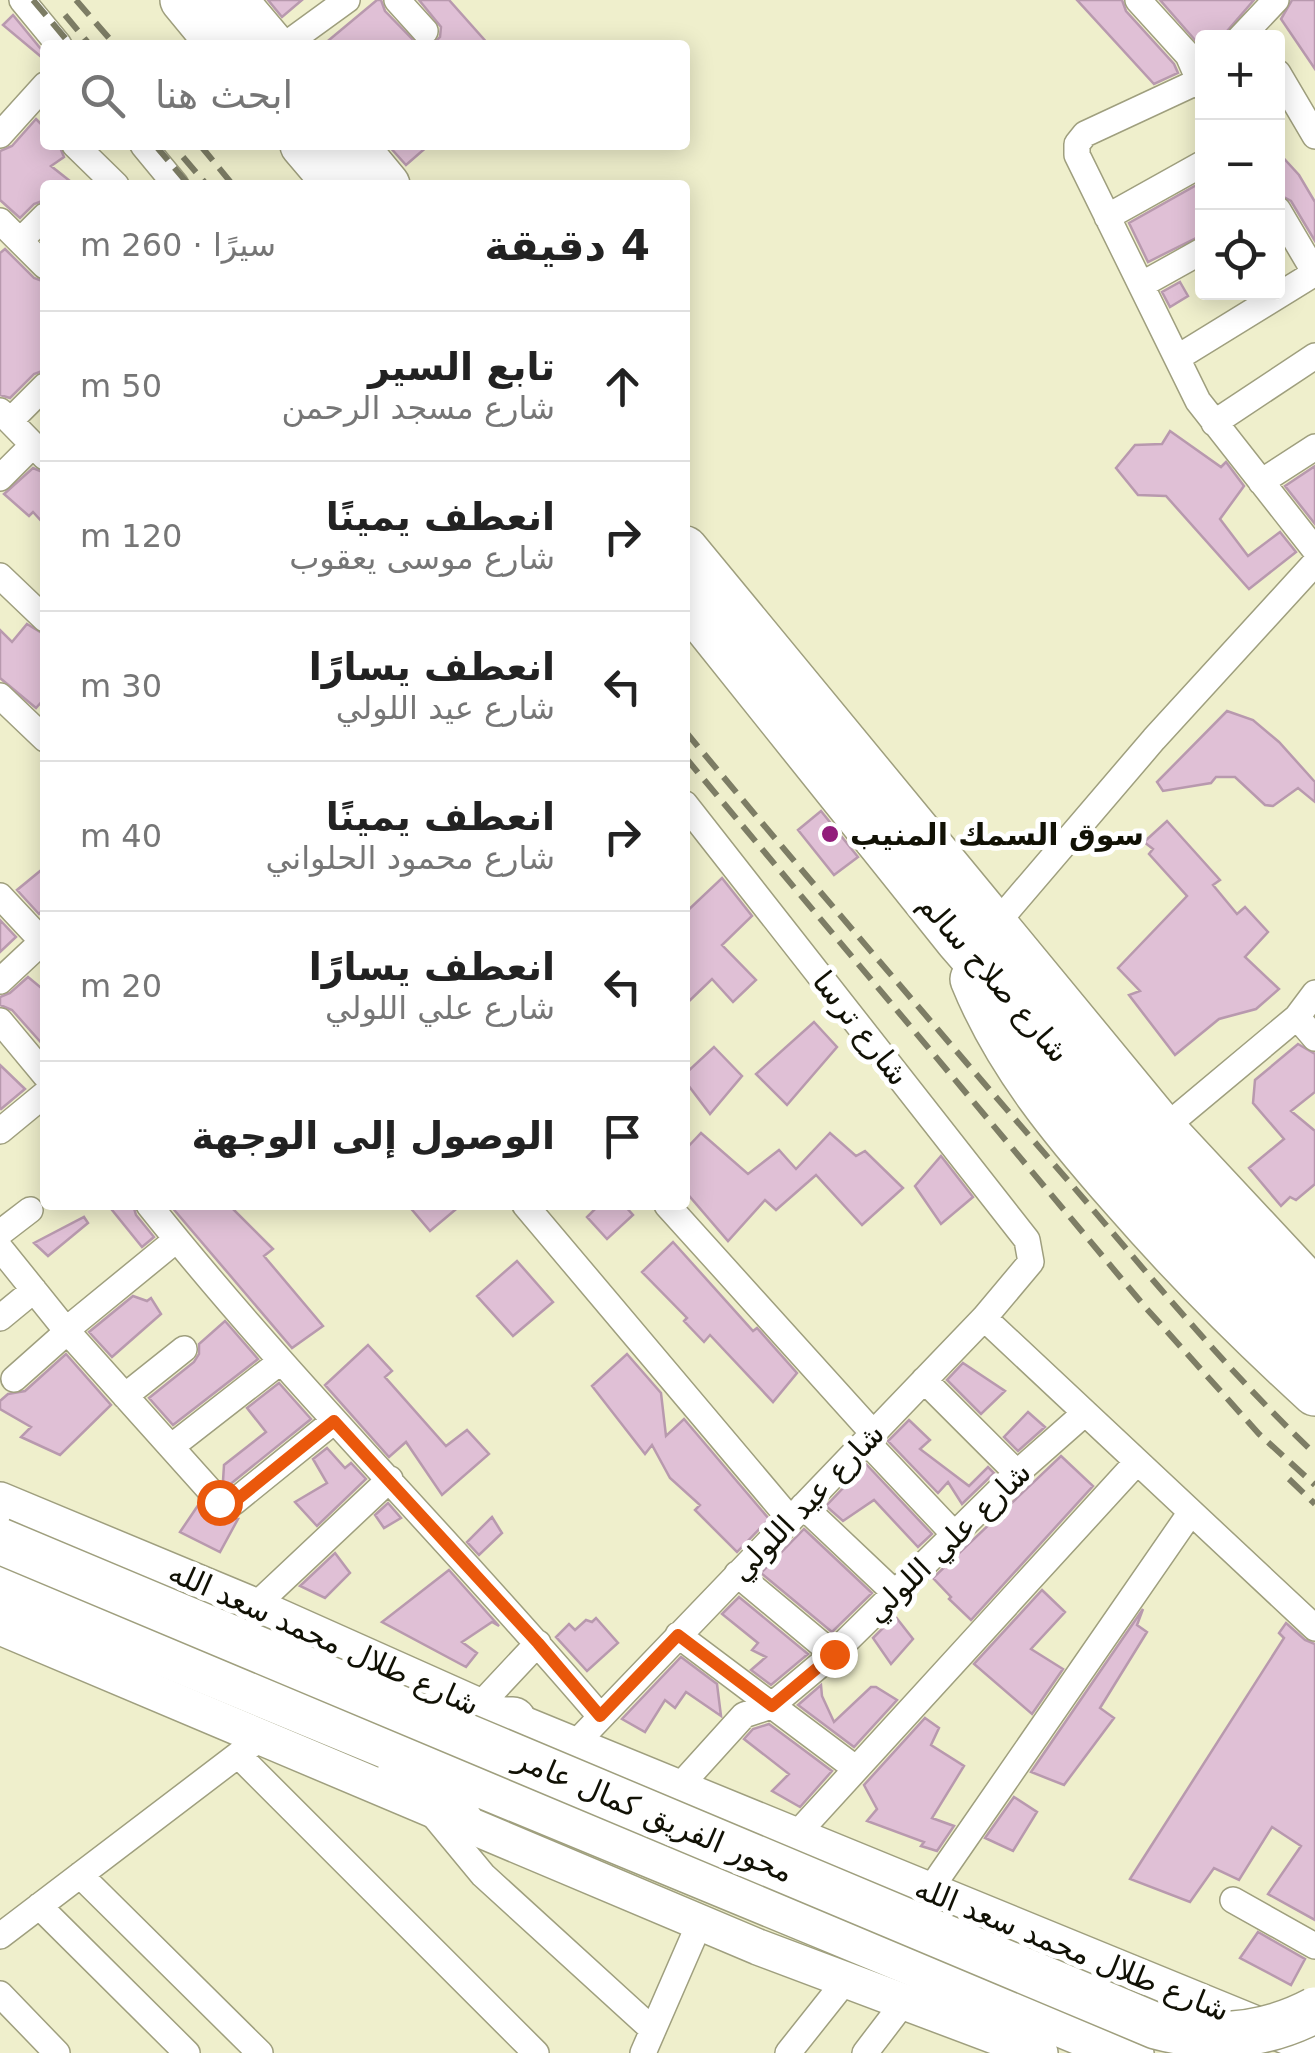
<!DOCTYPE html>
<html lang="ar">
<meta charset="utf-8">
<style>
:root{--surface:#fff;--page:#f6f6f6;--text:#222;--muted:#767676;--line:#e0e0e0}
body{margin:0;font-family:"DejaVu Sans","Noto Sans Arabic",sans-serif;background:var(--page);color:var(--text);direction:rtl}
.controls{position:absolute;right:30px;top:30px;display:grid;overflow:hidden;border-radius:10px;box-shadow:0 5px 25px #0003}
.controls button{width:90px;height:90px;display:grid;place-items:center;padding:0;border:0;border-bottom:2px solid var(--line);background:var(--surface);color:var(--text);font:50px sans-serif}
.stop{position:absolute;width:30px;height:30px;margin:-22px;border:8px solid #ea580c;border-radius:50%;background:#fff}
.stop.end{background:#ea580c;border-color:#fff;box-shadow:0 2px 10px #0008}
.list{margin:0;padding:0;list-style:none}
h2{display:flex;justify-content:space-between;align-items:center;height:130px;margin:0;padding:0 40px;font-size:42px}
h2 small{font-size:32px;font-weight:400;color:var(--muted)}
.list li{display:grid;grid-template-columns:65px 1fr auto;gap:30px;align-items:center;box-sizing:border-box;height:150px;padding:0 40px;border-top:2px solid var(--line)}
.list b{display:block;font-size:38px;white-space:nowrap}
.list p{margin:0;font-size:32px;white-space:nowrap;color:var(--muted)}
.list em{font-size:32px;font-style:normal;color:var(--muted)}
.icon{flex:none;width:55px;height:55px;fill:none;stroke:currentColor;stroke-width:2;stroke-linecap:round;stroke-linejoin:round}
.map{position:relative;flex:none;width:1315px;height:2053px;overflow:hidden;direction:ltr}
.search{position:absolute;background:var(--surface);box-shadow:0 5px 25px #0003;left:40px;top:40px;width:650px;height:110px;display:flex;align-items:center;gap:25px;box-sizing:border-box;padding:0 35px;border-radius:10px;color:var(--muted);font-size:38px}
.panel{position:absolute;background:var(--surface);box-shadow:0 5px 25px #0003;left:40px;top:180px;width:650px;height:1030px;border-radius:10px;direction:rtl}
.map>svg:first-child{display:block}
.building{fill:#e0c0d6;stroke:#b899ae;stroke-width:2.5}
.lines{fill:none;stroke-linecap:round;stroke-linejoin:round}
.street-casing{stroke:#9f9f7e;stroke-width:28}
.secondary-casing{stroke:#9f9f7e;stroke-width:38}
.highway-casing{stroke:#9f9f7e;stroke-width:48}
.street{stroke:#fff;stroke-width:25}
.secondary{stroke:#fff;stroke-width:35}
.highway{stroke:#fff;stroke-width:45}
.rail{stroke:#7d7d65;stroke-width:6;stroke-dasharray:20 10;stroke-linecap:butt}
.highway-bridge-casing{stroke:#9f9f7e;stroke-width:48;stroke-linecap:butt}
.highway-bridge{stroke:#fff;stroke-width:45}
.route{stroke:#ea580c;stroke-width:12}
.poi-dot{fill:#921d7b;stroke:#fff;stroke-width:4}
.labels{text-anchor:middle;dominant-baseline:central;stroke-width:10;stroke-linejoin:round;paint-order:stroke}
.poi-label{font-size:30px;font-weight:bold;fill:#111105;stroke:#fff;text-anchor:start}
.street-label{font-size:30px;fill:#111105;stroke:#fff}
</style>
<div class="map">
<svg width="1315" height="2053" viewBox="0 0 1315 2053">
<rect width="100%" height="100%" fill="#efefcc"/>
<path class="building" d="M268,0h34l-20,17z
M377,0h4l4,11 33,34h-95z
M419,0h30l40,45h-57l8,-8 1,-10z
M1077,0h45l4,11 48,53 4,9 -24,11z
M1160,0h94l-33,38h-19v10z
M1292,0h23v69l-34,-50z
M13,15l32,39v6l-42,-35z
M36,119l9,9v17h14l5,12 -13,9 24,19h-30v15l-11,4 -14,14 -20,-18v-49l12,-5z
M388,145h41l-23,20z
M1278,152l21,23 16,27v39l-24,-40 -13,-7z
M1202,182v53l-54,27 -19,-39z
M5,249l29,29 11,4v88l-11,4 -24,24 -10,-3v-142z
M1180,282l8,14 -18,11 -8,-15z
M1170,431l51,36 5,-5 18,24 -24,33 28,37 32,-24 16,20 -47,37 -83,-93 -28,-1 -22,-27 19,-23 27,-1z
M1315,466v58l-30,-38z
M33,468l12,5v52l-12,-13 -4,4 -25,-22z
M27,624l18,11v63l-9,10 -36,-30v-48l12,12z
M1227,711l26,9 26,22 36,40v20l-17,-14 -25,18 -8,-1 -30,-28h-19l-5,6 -48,8 -6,-9z
M821,811l37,46 -24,18 -36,-45z
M1167,821l53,59 -7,5 24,29 8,-7 23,25 -23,25 34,32 -23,20 -37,10 -44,36 -46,-60 11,-4 -22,-23 69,-72 -38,-42 4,-5 -9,-7z
M45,867v41l-6,6 -22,-24z
M722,878l30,38 -30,29 34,35 -23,22 -21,-23 -27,26v-92z
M0,920l16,17 -16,15z
M28,977l17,14v56l-33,-37 -12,-5v-8l10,-4z
M814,1022l23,25 -50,58 -31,-31z
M1298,1044l17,10v38l-24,19 24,20v53l-19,16 -6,-3 -9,9 -32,-38 35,-29 -31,-36 2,-23z
M714,1047l28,29 -32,38 -25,-33v-7z
M0,1065l25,24 -24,20 -1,-1z
M701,1133l47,41 31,-24 17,19 34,-36 26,23 9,-5 38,37 -41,37 -46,-50 -40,35 -11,-10 -37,41 -43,-50v-41z
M941,1156l32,41 -32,27 -26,-38z
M108,1205h25l3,10 18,22 -12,10z
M170,1205h59l44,44 -9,7 59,70 -31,22z
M408,1205h53l-31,26z
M599,1205h25l9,10 -26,24 -20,-22z
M84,1217l4,6 -40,33 -14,-13z
M673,1242l80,89 4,-3 40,45 -24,29 -63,-67 -6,7 -20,-21 3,-3 -45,-46z
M517,1261l36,41 -40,34 -36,-40z
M133,1296l14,5 4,-3 10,16 -49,43 -23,-25z
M225,1321l33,38 -85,66 -24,-27 45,-36 5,-8v-10z
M368,1345l24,26 -7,6 61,69 21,-16 22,24 -47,41 -36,-53 -17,15 -64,-72z
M66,1354l45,51 -51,50 -39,-18 10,-10 -31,-18v-8l8,-7 17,-3z
M627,1354l34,39 5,43 18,-17 85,100 -32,33 -42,-42 5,-5 -30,-27 -18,-33 -7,9 -53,-68z
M963,1363l42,28 -24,23 -34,-34z
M279,1383l32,36 -83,67 -5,-5 1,-16 42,-33 -19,-24z
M1028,1412l17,15 -27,24 -14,-14z
M909,1420l21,20 -10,9 49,37 19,-19 6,6 -32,31 -14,-22 -10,11 -50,-52z
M327,1448l18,20 6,-5 15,16 -49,47 -22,-24 32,-19 -14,-24z
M1061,1456l32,30 -122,134 -22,-21 2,-2 -18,-19z
M866,1464l66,70 -14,13 -44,-47 -31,21 -17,-15z
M388,1503l13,15 -17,10 -9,-13z
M199,1504l17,15h22l-18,33 -40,-20z
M492,1517l10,16 -23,22 -12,-13z
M804,1529l68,64 -40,39 -71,-59z
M335,1553l15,20 -25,25 -25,-12z
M449,1570l50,56 -7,-4 -30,20 15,11 -11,14 -84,-45z
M1042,1590l23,22 -34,37 32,20 -31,45 -58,-50z
M739,1597l69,57 -37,31 -20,-15 15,-13 -14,-7 6,-7 -36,-29z
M1143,1609l-6,16 10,7 -47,76 14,10 -50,67 -33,-13z
M895,1616l18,23 -22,25 -18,-26z
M596,1618l22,25 -31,28 -31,-34 13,-13 6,6 11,-10 6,2z
M1286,1623l19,17 10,4v276l-47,-26 33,-48 -29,-19 -33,53 -25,-12 -24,34 -60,-23 154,-241 -5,-5z
M681,1657l36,27 4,32 -35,-24 -11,16 -10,-8 -20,32 -23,-13z
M821,1685l1,11 12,26 37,-35h5l21,13 -43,47 -56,-42z
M925,1718l14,10 -8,17 33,21 -32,52 22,8 -17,25 -16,-5 3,-4 -57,-21 10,-12 -13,-24z
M769,1724l63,47 -32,36 -28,-16 17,-17 -45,-35 9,-10z
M1014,1797l23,15 -24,39 -28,-13z
M1258,1932l47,27 -14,26 -51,-27z"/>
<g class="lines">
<defs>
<path id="street" d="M22,0l37,45
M397,0l28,31
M1138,0l50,55 14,32
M1240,38l36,-38
M285,45l62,-45
M1278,73l37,63
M1199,81l-114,53 -8,10v11l121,246 117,149
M0,135l45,-50
M75,145l41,40
M143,145l33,40
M1278,210l37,63
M1107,217l95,-53
M0,221l45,45
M20,241l25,-25
M1141,285l61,-34
M1177,358l138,-85
M0,411l45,46
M10,421l35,-35
M1214,423l101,-67
M0,478l33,-33
M1261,482l54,-35
M0,576l45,43
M0,696l45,43
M0,896l43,46
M995,925l159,-186 161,-176
M0,981l45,-42
M1297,1017l18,21
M0,1021l45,54
M1163,1129l134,-112 18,-24
M0,1131l45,-37
M149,1205c142,178 304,338 451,511
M525,1205l265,314
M667,1205l206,228
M0,1233l30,-23
M0,1248l66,82 156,174 12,-2 100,-81
M0,1318l34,-28
M984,1318l331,310
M66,1330l110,-90
M14,1379l54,-48
M924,1380l93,93
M125,1396l59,-47
M866,1441l88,93
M171,1447l109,-85
M803,1506l92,87
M737,1574l96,80
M255,1606l135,-127
M678,1635l177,133
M479,1706l59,-63
M574,1745l410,-427 47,-56 -4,-22 -342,-436
M238,1755l298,298
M678,1788l66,-73 27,-9 62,-52 184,-181 68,-60
M435,1817l48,58 170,155
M795,1836l342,-374
M80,1875l180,178
M929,1891l262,-379
M1233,1900l82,46
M39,1906l148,147
M0,1936l251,-191
M0,1994l57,59
M643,2053l57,-131
M788,2053l58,-73
M865,2053l39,-51"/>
<path id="secondary" d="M0,1500l255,106 224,100 836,342
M0,1627l758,320 282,106"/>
<path id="highway" d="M183,0l37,45
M234,0l38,45
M303,145l34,40
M354,145l33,40
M685,549l478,580 152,163
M685,599l273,341 314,362 43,44
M973,979c34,84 91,152 150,219 60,69 124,133 192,195
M0,1586l1131,467
M432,1708l32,12h49
M400,1773l40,24 20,24"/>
</defs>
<use href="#street" class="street-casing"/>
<use href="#secondary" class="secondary-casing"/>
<use href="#highway" class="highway-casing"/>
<use href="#street" class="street"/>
<use href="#secondary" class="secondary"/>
<use href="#highway" class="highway"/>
<path class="rail" d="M33,0l38,45
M76,0l39,45
M65,15l25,30
M155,145l34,40
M200,145l33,40
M183,157l24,28
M685,731c125,150 252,298 380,446 81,94 160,192 250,277
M685,757l461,551 113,126 56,51
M1289,1479l26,25"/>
<defs>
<path id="highway-bridge" d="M0,1541l1156,485c55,15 108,11 159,-16"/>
</defs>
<use href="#highway-bridge" class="highway-bridge-casing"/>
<use href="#highway-bridge" class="highway-bridge"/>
</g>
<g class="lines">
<path class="route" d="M219,1502l9,3 6,-3 100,-81 204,222 62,73 78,-81 94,71 62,-52"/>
</g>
<circle class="poi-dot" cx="830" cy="834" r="10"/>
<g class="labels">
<g class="poi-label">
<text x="850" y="834">سوق السمك المنيب</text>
</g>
<g class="street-label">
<text transform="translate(994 978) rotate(49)">شارع صلاح سالم</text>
<text transform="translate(861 1028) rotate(52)">شارع ترسا</text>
<text transform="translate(807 1502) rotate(-46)">شارع عيد اللولي</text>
<text transform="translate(948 1542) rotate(-44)">شارع علي اللولي</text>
<text transform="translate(324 1638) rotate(24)">شارع طلال محمد سعد الله</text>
<text transform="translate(654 1815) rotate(23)">محور الفريق كمال عامر</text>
<text transform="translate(1072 1949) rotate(22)">شارع طلال محمد سعد الله</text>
</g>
</g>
</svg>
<div class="controls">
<button>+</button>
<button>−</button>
<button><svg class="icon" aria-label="locate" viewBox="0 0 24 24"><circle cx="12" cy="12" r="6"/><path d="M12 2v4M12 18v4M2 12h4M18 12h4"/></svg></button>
</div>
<div class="stop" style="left:219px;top:1502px"></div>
<div class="stop end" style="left:834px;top:1654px"></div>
<div class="search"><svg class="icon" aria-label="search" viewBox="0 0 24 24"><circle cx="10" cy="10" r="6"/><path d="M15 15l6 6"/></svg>ابحث هنا</div>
<section class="panel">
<h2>4 دقيقة<small>سيرًا · 260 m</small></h2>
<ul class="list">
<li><svg class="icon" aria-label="ahead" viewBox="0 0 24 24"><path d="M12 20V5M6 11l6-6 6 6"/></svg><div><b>تابع السير</b><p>شارع مسجد الرحمن</p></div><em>50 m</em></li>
<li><svg class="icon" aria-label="right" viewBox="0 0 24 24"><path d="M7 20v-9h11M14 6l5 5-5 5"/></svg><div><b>انعطف يمينًا</b><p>شارع موسى يعقوب</p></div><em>120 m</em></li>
<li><svg class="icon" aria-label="left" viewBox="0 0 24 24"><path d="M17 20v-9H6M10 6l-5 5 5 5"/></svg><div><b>انعطف يسارًا</b><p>شارع عيد اللولي</p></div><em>30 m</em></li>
<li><svg class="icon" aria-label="right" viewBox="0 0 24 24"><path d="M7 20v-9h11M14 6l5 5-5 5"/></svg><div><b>انعطف يمينًا</b><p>شارع محمود الحلواني</p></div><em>40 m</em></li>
<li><svg class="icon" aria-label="left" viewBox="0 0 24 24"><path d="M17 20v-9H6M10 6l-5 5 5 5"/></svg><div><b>انعطف يسارًا</b><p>شارع علي اللولي</p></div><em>20 m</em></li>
<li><svg class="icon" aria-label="arrive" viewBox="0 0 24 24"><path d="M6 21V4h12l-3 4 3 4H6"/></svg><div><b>الوصول إلى الوجهة</b></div></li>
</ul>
</section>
</div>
